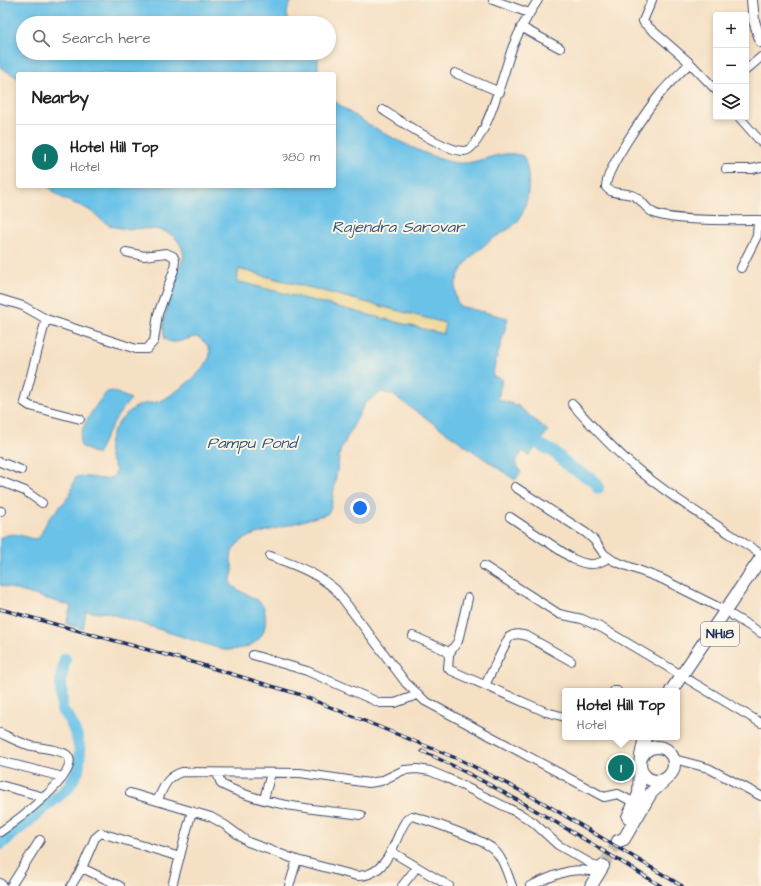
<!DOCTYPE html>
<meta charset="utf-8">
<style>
:root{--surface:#fff;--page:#f2f2f2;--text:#222;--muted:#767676;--line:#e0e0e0;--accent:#0f766e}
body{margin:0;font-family:"Architects Daughter",sans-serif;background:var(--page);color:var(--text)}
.controls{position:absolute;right:12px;top:12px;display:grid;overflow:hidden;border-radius:4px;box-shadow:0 2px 6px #0003}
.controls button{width:36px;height:36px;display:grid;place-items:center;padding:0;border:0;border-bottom:1px solid var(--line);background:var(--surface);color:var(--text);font:20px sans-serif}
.you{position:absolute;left:360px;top:508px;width:14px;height:14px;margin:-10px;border:3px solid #fff;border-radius:50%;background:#1a73e8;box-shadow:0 0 0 6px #1a73e833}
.badge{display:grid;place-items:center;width:26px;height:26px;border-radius:50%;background:var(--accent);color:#fff;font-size:13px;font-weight:700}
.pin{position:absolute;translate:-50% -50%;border:2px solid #fff;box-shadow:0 1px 4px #0006}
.popup{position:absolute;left:562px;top:688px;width:118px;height:52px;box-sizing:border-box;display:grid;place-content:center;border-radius:4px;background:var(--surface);filter:drop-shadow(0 1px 3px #0005);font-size:13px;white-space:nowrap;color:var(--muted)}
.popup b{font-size:15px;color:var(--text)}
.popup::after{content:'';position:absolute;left:50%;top:100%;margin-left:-8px;border:8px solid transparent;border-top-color:var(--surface)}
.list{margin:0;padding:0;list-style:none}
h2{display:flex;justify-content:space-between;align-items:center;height:52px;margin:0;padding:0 16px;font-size:17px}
h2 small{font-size:13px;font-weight:400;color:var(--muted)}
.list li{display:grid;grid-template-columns:26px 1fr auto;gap:12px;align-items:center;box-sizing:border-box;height:64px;padding:0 16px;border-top:1px solid var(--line)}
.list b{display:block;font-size:15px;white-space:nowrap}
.list p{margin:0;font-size:13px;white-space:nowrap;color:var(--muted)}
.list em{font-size:13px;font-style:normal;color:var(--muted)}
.icon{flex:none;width:22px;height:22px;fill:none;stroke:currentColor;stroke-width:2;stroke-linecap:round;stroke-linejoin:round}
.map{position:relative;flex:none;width:761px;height:886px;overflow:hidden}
.search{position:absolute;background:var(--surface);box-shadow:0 2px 6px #0003;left:16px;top:16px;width:320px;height:44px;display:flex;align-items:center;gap:10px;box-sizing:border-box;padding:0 14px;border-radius:22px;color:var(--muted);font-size:15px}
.panel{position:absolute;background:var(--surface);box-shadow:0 2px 6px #0003;left:16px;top:72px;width:320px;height:116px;border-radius:4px}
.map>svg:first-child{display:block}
.sand{fill:#eeda9e;stroke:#84847e}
.water{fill:#6bc2e8;stroke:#4378a3;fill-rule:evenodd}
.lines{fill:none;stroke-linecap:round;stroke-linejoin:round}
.river{stroke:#6bc2e8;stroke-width:12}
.highway-tunnel{stroke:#c9bdb0;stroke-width:12;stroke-dasharray:12 6;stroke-linecap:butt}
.minor-casing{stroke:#3c4a6d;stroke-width:10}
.major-casing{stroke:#3c4a6d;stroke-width:12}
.highway-casing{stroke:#3c4a6d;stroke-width:14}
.minor{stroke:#fff;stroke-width:8}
.major{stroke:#fff;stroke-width:10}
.highway{stroke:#fff;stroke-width:12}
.rail-casing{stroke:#1b2f5e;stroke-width:3.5}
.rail{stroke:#fcf5e5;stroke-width:2;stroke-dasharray:6;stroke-linecap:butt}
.labels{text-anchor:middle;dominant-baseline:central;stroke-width:4;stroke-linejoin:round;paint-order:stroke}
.shield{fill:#fcf5e5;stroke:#5e6a86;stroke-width:1}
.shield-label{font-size:14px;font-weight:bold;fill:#1b2f5e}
.water-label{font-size:16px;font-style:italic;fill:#2f5480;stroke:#fcf5e5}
</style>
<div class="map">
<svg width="761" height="886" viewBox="0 0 761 886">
<rect width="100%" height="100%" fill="#fcf5e5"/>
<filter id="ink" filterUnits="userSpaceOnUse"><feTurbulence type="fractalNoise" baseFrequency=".025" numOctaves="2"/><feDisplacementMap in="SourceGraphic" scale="8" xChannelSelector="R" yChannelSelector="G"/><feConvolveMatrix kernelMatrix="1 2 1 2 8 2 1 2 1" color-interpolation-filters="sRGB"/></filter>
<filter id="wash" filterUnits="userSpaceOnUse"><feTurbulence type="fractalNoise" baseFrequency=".012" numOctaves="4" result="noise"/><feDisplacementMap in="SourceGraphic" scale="16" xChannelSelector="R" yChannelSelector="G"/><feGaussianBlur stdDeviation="0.9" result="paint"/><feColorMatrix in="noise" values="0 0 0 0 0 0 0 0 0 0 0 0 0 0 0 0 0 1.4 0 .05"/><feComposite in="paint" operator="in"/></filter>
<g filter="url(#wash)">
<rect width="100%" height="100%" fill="#f5e0c4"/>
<path class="sand" d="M238,269l208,54 -3,11 -208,-53z"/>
<path class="water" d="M0,0h292l-5,11 1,12h-265v30h295v21h-300v4l-18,-11z
M334,100c19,19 97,61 123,63 23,2 43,-15 66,-7 9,17 7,52 -7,67 -8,8 -17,11 -25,17 -20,15 -46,39 -32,66l49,12 -16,58 10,3 -4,20 20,7 30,25 -19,25 -6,-5 -8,11 6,10 -6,8 -122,-85 -12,-3 -16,11 -25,48 -9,57 -4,6 -74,21c-10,4 -22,11 -22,23 -1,4 2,8 2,12 0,7 -6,12 1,17 10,8 22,9 30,20 7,31 -11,43 -40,43l-119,-38 -6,1 -13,-2 -3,18 -17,-5 5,-18 -71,-21v-47c19,-10 27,4 39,0 4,-7 6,-15 12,-22 6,-7 14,-13 19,-22 3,-5 2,-11 6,-17 12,-3 27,6 38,-1l2,-5c-2,-7 -7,-12 -7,-20 -2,-17 15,-39 31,-46 8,-3 18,-1 26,-7 12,-7 51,-34 43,-50 -2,-4 -7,-8 -11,-11 -12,0 -22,10 -33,2 -7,-20 13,-63 19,-84 -9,-37 -44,-22 -69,-28 -11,-2 -17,-12 -26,-17 -18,-10 -24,-6 -41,-24h286zM239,269l206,54 -2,11 -207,-53z
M112,391l19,8c-16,17 -24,35 -34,56l-16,-9c-5,-15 16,-43 26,-54z"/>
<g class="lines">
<path class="river" d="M524,436l30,16 16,15 21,12 6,5 1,4
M0,845l67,-56 11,-18 2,-20 -3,-14 -7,-17 -8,-10 -1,-31 4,-20"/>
</g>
</g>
<g filter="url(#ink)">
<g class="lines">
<path class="highway-tunnel" d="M603,866l14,-23"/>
<defs>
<path id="minor" d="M493,0l36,13
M652,0l-9,21 1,2 46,40 26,27
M521,27l39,21
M690,63c-10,10 -21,20 -30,31 -12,15 -55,76 -54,93 7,9 18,4 28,9 8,3 11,13 20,17 19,9 83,7 107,7
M746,70l15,-13
M455,73l45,19
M383,110c17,11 62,41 81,41 21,-1 42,-88 49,-105 7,-17 15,-31 25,-46
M739,117l22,25
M726,169h26l9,-2
M741,268l16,-32 1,-16
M0,299l23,7 23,13 90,30h11l7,-8 4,-27 16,-44 1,-10 -2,-4 -7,-3 -22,3 -18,-4
M46,319l-22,83 6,4 50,13
M572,404c19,21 37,41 58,59 40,34 87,62 131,91
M0,462l21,8
M0,481l25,10 17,12
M515,487l71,46 8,7 10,14 10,7 48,18 64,32
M0,511h1
M510,517l63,42c13,6 22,8 35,-1
M270,556c24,9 46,16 66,34l70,93 19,18 179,96 14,-3 17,9
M484,566l75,48 23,5 20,9 81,48
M733,616l28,17
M413,636l34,15 2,6 -1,11 2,2 96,42 19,5
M449,654l9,-13 10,-43
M253,655l54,16 73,32h15l22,-8
M689,680l72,43
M485,685l24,-48c6,-4 11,-3 18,-1l44,25
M614,691h3
M0,733c9,4 18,9 28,12 9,3 32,4 39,10 17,17 -55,69 -67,77
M674,759l34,9 53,28
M0,761l63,16
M217,773l4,11c42,22 94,25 140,31
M0,785l44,12
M130,793l81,24 14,8 23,17 49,18 60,16c39,0 39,-56 55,-60 17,5 67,22 80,32 11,9 15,25 20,38
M264,799l7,-26
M157,801c7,-14 9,-24 25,-29l118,1 69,10 12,-2 23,-11 13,-1 13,2 19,8 71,35 13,8 25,23 37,21 7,3
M392,852l57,34
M82,868l38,18
M0,883l3,3
M11,886l29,-46
M71,886l11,-18 13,-30 6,-5 79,24
M172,886l20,-75
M289,886l8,-26
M402,886l15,-19
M530,886c26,-11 42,-21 70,-13"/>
<path id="major" d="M752,0l2,21 7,21"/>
<path id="highway" d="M671,691l90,-133
M640 764a17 17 0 1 1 34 0a17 17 0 1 1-34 0Z
M641,756l4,-19
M628,817l11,-23 1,-28
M618,841l6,-2 27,-46 16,-15
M591,886l12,-20"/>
</defs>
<use href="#minor" class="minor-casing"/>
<use href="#major" class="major-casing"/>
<use href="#highway" class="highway-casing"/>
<use href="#minor" class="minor"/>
<use href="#major" class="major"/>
<use href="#highway" class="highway"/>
<defs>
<path id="rail" d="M0,609l192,53 106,32 165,67 79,41 140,84
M422,751c83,38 160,87 239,135"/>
</defs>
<use href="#rail" class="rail-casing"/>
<use href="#rail" class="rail"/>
</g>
</g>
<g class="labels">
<rect class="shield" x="701" y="622" width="38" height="24" rx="3"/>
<g class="shield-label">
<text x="720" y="634">NH18</text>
</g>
<g class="water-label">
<text x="398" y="227">Rajendra Sarovar</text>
<text x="252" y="443">Pampu Pond</text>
</g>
</g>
</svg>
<div class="controls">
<button>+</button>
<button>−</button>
<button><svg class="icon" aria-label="layers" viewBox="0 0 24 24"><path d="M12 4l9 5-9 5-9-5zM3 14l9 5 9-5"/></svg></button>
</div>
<div class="you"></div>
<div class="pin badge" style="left:621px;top:768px">1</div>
<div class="popup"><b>Hotel Hill Top</b>Hotel</div>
<div class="search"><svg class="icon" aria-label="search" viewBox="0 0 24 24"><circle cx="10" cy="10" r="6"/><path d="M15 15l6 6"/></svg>Search here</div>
<section class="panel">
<h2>Nearby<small></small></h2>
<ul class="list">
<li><span class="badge">1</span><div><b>Hotel Hill Top</b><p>Hotel</p></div><em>380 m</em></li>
</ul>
</section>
</div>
